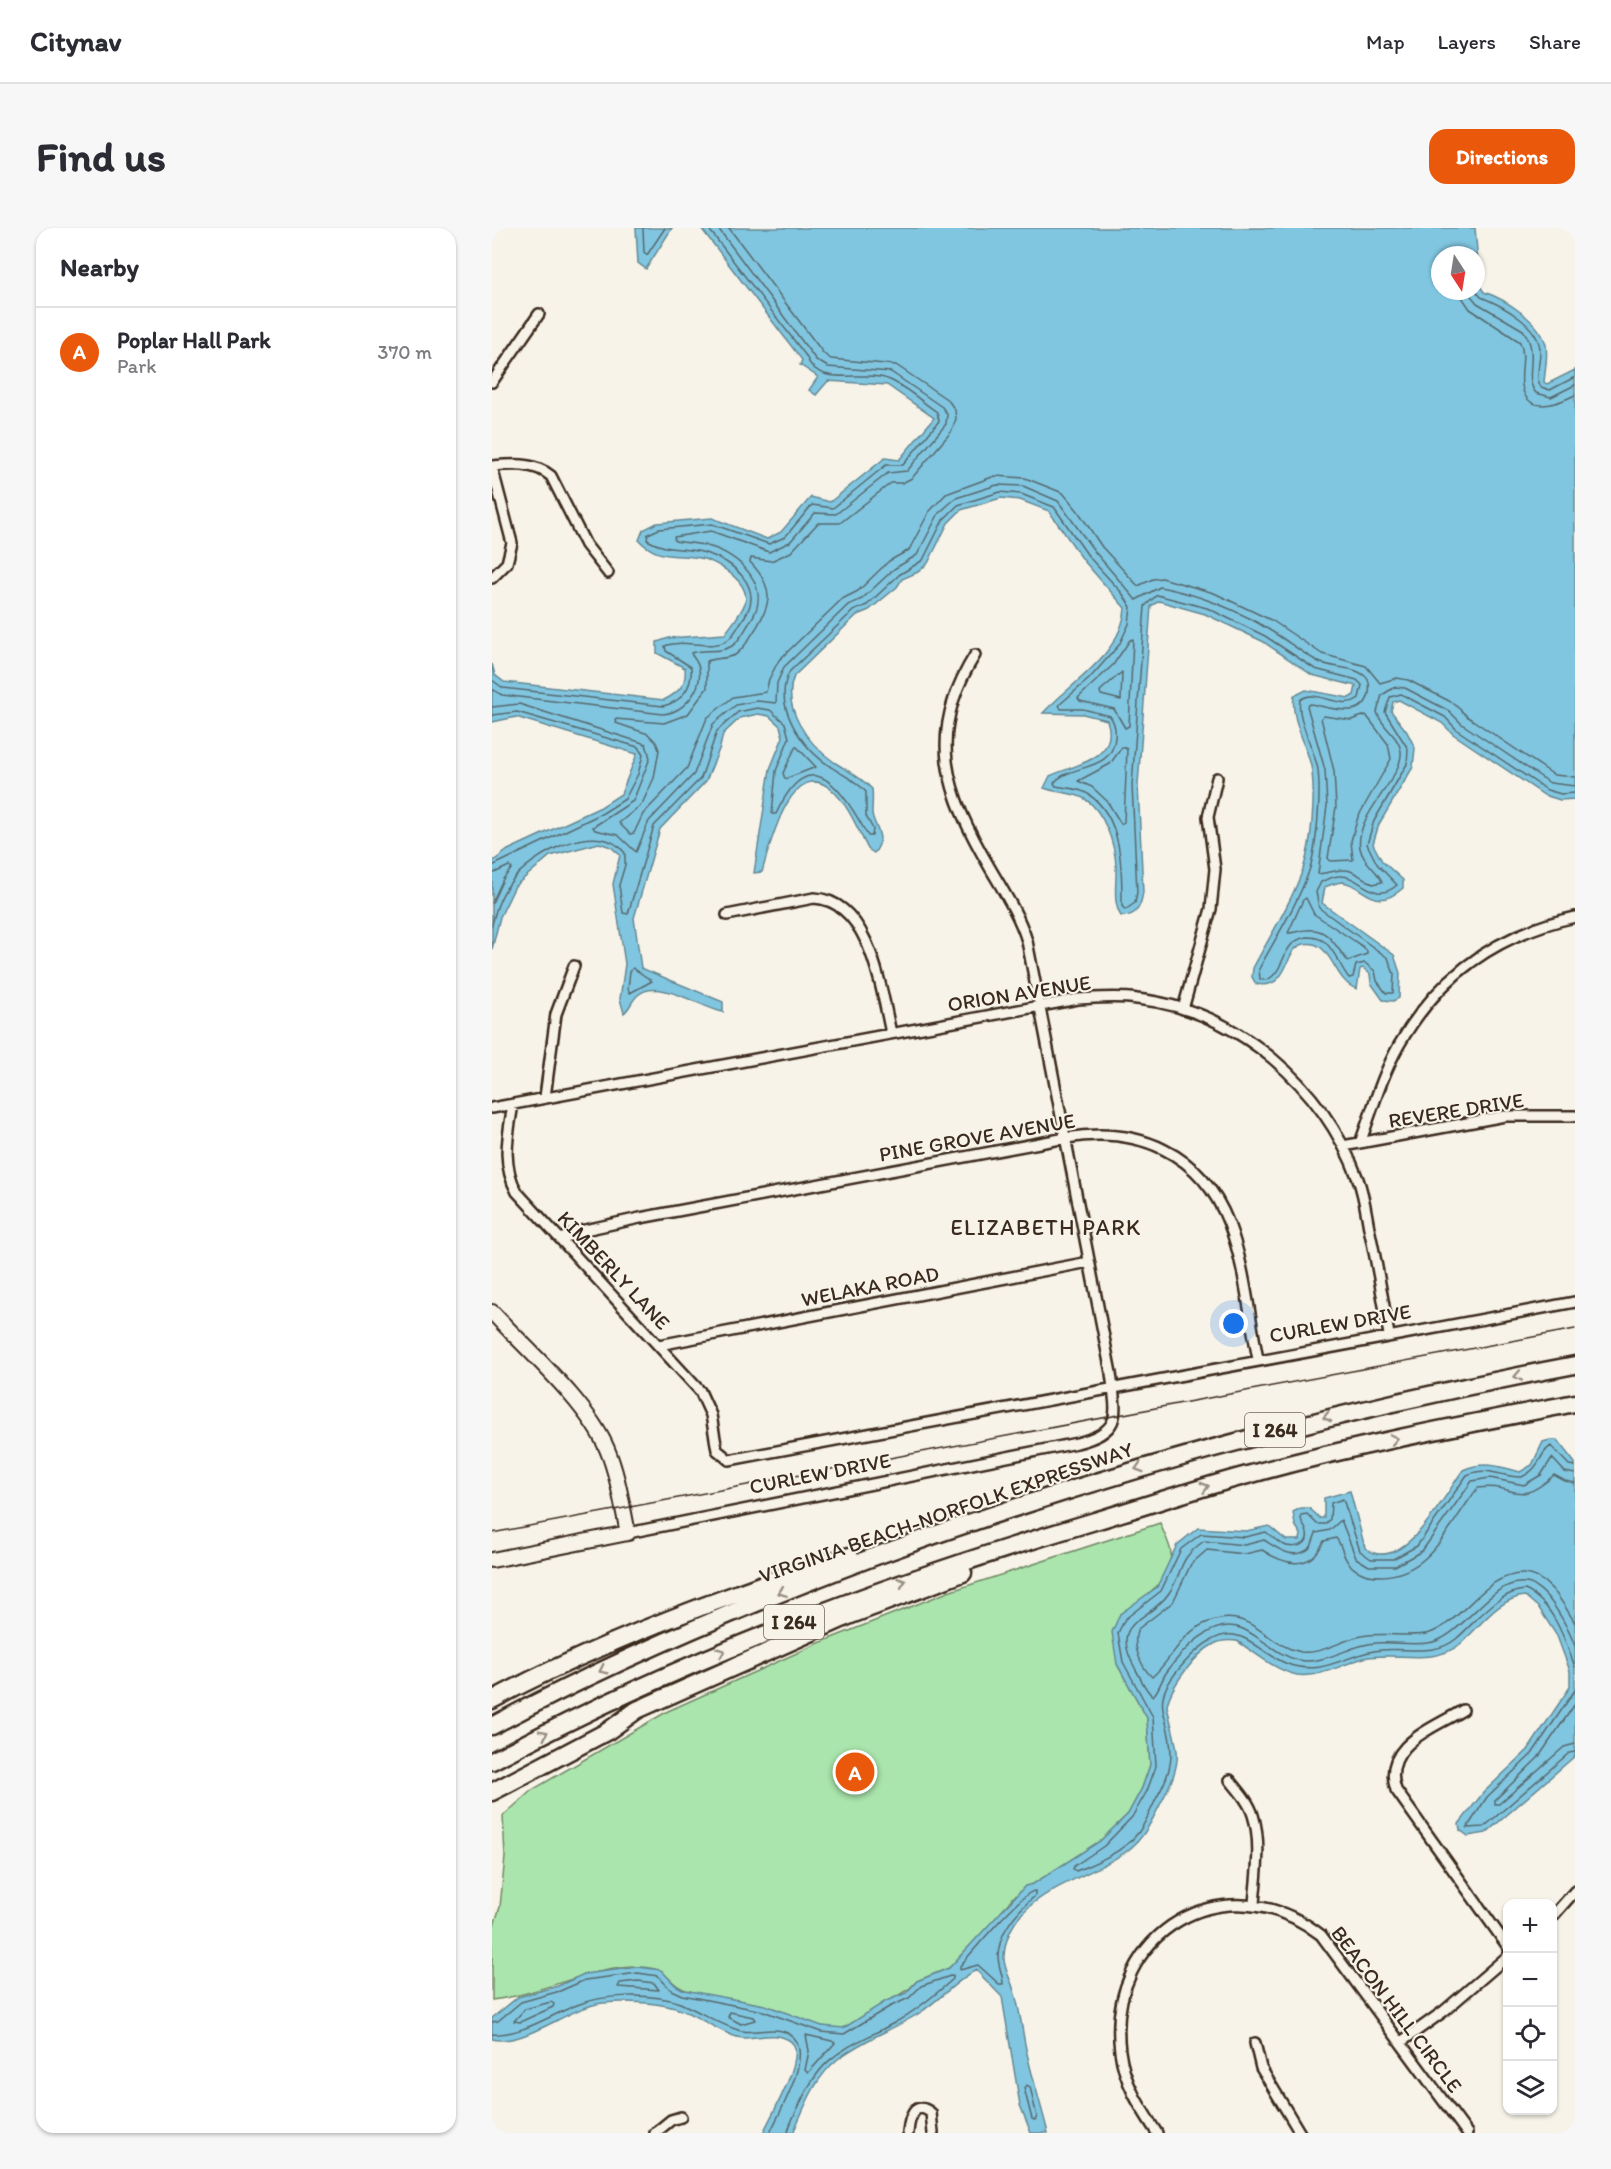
<!DOCTYPE html>
<meta charset="utf-8">
<style>
:root{--surface:#fff;--page:#f7f7f7;--text:#2b2b33;--muted:#7c7c81;--line:#e1e1e2;--accent:#ea580c}
body{margin:0;font-family:Itim,sans-serif;background:var(--page);color:var(--text)}
.controls{position:absolute;right:18px;bottom:18px;display:grid;overflow:hidden;border-radius:12px;box-shadow:0 2px 4px #0004}
.controls button{width:54px;height:54px;display:grid;place-items:center;padding:0;border:0;border-bottom:2px solid var(--line);background:var(--surface);color:var(--text);font:30px sans-serif}
.compass{position:absolute;left:939px;top:18px;width:54px;height:54px;border-radius:50%;background:var(--surface);box-shadow:0 2px 4px #0004;rotate:168deg}
.you{position:absolute;left:742px;top:1096px;width:21px;height:21px;margin:-15px;border:4px solid #fff;border-radius:50%;background:#1a73e8;box-shadow:0 0 0 9px #1a73e833}
.badge{display:grid;place-items:center;width:39px;height:39px;border-radius:50%;background:var(--accent);color:#fff;font-size:20px;font-weight:700}
.pin{position:absolute;translate:-50% -50%;border:3px solid #fff;box-shadow:0 2px 6px #0006}
.list{margin:0;padding:0;list-style:none}
h2{display:flex;justify-content:space-between;align-items:center;height:78px;margin:0;padding:0 24px;font-size:26px}
h2 small{font-size:20px;font-weight:400;color:var(--muted)}
.list li{display:grid;grid-template-columns:39px 1fr auto;gap:18px;align-items:center;box-sizing:border-box;height:90px;padding:0 24px;border-top:2px solid var(--line)}
.list b{display:block;font-size:22px;white-space:nowrap}
.list p{margin:0;font-size:20px;white-space:nowrap;color:var(--muted)}
.list em{font-size:20px;font-style:normal;color:var(--muted)}
.icon{flex:none;width:33px;height:33px;fill:none;stroke:currentColor;stroke-width:2;stroke-linecap:round;stroke-linejoin:round}
.map{position:relative;flex:none;width:1083px;height:1905px;overflow:hidden;border-radius:18px}
header{display:flex;align-items:center;gap:36px;box-sizing:border-box;height:84px;padding:0 30px;background:var(--surface);border-bottom:2px solid var(--line)}
header strong{font-size:28px}
nav{display:flex;gap:33px;margin-inline-start:auto;font-size:21px}
.intro{display:flex;align-items:center;justify-content:space-between;box-sizing:border-box;height:144px;padding:0 36px}
h1{margin:0;font-size:42px}
.button{padding:15px 27px;border-radius:18px;background:var(--accent);color:#fff;font-size:21px;font-weight:700}
main{display:flex;gap:36px;padding:0 36px}
aside{flex:1;background:var(--surface);border-radius:18px;box-shadow:0 2px 4px #0004}
.map>svg:first-child{display:block}
.green{fill:#a9e5ac;stroke:#728865;stroke-width:1.5}
.water{fill:#80c6e1;stroke:#648893;stroke-width:1.5;fill-rule:evenodd}
.lines{fill:none;stroke-linecap:round;stroke-linejoin:round}
.shore{stroke:#57686c;stroke-width:1.5}
.street-casing{stroke:#3b2a1e;stroke-width:14}
.secondary-casing{stroke:#3b2a1e;stroke-width:18}
.highway-casing{stroke:#3b2a1e;stroke-width:21}
.street{stroke:#f7f3e8;stroke-width:9}
.secondary{stroke:#f7f3e8;stroke-width:14}
.highway{stroke:#f7f3e8;stroke-width:16}
.tram{stroke:#3b2a1e;stroke-width:1.5}
.oneway{stroke:#998e83}
.labels{text-anchor:middle;dominant-baseline:central;stroke-width:4.5;stroke-linejoin:round;paint-order:stroke}
.shield{fill:#f7f3e8;stroke:#73665b;stroke-width:1.5}
.shield-label{font-size:20px;font-weight:bold;fill:#3b2a1e}
.street-label{font-size:21px;fill:#3b2a1e;stroke:#f7f3e8}
.neighbourhood-label{font-size:22px;letter-spacing:1.5px;fill:#3b2a1e;stroke:#f7f3e8}
</style>
<header>
<strong>Citynav</strong>
<nav><a>Map</a><a>Layers</a><a>Share</a></nav>
</header>
<div class="intro"><h1>Find us</h1><a class="button">Directions</a></div>
<main>
<aside>
<h2>Nearby<small></small></h2>
<ul class="list">
<li><span class="badge">A</span><div><b>Poplar Hall Park</b><p>Park</p></div><em>370 m</em></li>
</ul>
</aside>
<div class="map">
<svg width="1083" height="1905" viewBox="0 0 1083 1905">
<rect width="100%" height="100%" fill="#f7f3e8"/>
<filter id="ink" filterUnits="userSpaceOnUse"><feTurbulence type="fractalNoise" baseFrequency=".0167" numOctaves="2"/><feDisplacementMap in="SourceGraphic" scale="12" xChannelSelector="R" yChannelSelector="G"/><feConvolveMatrix kernelMatrix="1 2 1 2 8 2 1 2 1" color-interpolation-filters="sRGB"/></filter>
<g filter="url(#ink)">
<path class="green" d="M668,1295c3,9 11,22 11,31 -1,28 -30,47 -51,60l-3,50 30,54 3,47 -8,23 -14,26 -28,27 -88,57 -16,21 -47,49 -32,13 -8,8c-13,7 -59,38 -67,39 -27,2 -54,-17 -79,-23 -25,-6 -52,-7 -77,-15 -20,-6 -15,-23 -47,-23 -52,0 -96,27 -147,33v-69l8,-24 5,-50 -2,-41 29,-26 136,-79 151,-68 129,-51z"/>
<path class="water" d="M144,0h36l-26,41 -8,-6z
M209,0h774l5,58 4,6c21,7 57,30 62,53 2,11 -1,26 -2,37l3,2 28,-14v429l-15,1 -16,-5 -91,-61 -11,-11 -43,-23 -6,2 -2,9 16,21 8,16 -2,19 -34,57 -6,20 9,17 21,19v8c-29,26 -39,-3 -60,-6 -6,0 -13,3 -18,5l-3,16 72,52 6,18 -1,25 -6,3 -10,-1 -12,-17 -1,-9 -7,-6 -3,1 -3,20c-24,-7 -25,-51 -53,-45 -11,3 -13,11 -17,20 -7,16 -14,23 -31,20l-4,-7 1,-9c17,-32 38,-65 50,-99 9,-26 12,-70 9,-97 -3,-25 -22,-51 -18,-76l12,-6 43,8 5,-3 2,-9 -44,-11 -50,-34 -57,-27 -46,-13 -8,5 -13,179 5,107c-2,14 -6,25 -22,24 -9,-14 -4,-34 -5,-50 -1,-22 -12,-55 -31,-67 -11,-7 -29,-6 -41,-11l6,-12c26,-12 70,-17 57,-56l-24,-6 -40,-1c29,-31 79,-59 82,-105l-41,-47 -35,-50 -29,-11 -19,-2 -40,12 -13,13 -20,40 -10,9 -16,7 -5,8 -28,23 -12,5 -63,61c-13,32 14,68 40,86 14,9 27,15 38,27 1,9 0,16 0,24 1,13 16,24 2,40l-6,-4c-10,-19 -20,-45 -36,-59 -41,-36 -63,58 -70,82l-8,1 16,-104 13,-32 -3,-11 -11,-10 -11,-2 -18,4 -17,16 -3,13 -14,34 -46,48 -26,89 7,50 82,34v10c-22,-4 -65,-35 -85,-17 -6,5 -8,13 -14,18l-4,-14 5,-35 -12,-80 7,-29 -9,-8 -12,-4 -49,13 -35,30 -15,31 -8,32v-87l16,-12 93,-43 20,-13 16,-40 -121,-37 -24,5v-58l3,11 9,7 160,18c14,-7 23,-15 21,-32l-28,-15v-11l12,-4 56,-4c6,-9 16,-20 20,-31 6,-20 -25,-39 -41,-44 -13,-4 -28,-2 -41,-5 -8,-1 -19,-8 -24,-14l4,-10 14,-7 55,-5 55,21 14,-7 30,-35 19,5 55,-44 14,2 35,-42 -47,-33 -59,-4 -12,14 -7,-5 9,-13 -18,-12 2,-5zM948,27h36v36h-36z
M1058,1212h7l18,23v293l-89,77 -18,3 -8,-6 -1,-6 24,-31 45,-43 42,-63v-16l-13,-35 -18,-28 -14,-12c-27,2 -47,33 -66,49 -27,21 -64,6 -95,13 -21,6 -44,20 -67,17 -21,-4 -43,-23 -60,-34 -8,-1 -16,-1 -23,3 -18,9 -44,43 -47,62 3,15 8,30 10,45 2,16 -7,34 -14,48 -10,19 -18,39 -36,52 -40,30 -119,41 -123,105 -1,12 7,23 10,35 6,18 8,39 12,58 6,28 15,56 22,84h-17l-11,-28 -18,-108 -26,-27c-20,11 -36,29 -55,42 -26,17 -59,28 -83,47 -23,18 -34,49 -45,74h-30c9,-19 36,-65 32,-85 -1,-6 -7,-9 -13,-11 -15,-5 -30,4 -45,0 -21,-6 -40,-23 -62,-29 -21,-6 -50,-7 -72,-5 -35,4 -78,44 -111,36v-21l26,-21 40,-11 26,-12 54,-7 23,3 14,15 9,5 81,15 57,21 22,2 42,-27 20,-8 11,-12 32,-13 76,-82 8,-2 67,-43 28,-27 14,-26 8,-23 -3,-47 -30,-54 -5,-32 8,-18 37,-27 20,-42 21,-17 48,3 23,-5 17,14h14l1,-6 -6,-9 -2,-13 8,-4h8l11,10h4v-20l26,-7 15,57c37,29 80,-53 98,-78 20,-9 36,-4 57,2l12,-7 11,-23z"/>
<g class="lines">
<path class="shore" d="M151,0l1,24 3,3 18,-27
M237,0l95,126 7,5 65,6 52,35 7,10 1,9 -5,13 -39,46 -10,5h-11l-51,40h-22l-27,29 -20,9 -20,-3 -1,4c25,26 22,42 3,71 -5,8 -10,17 -18,22 -9,4 -19,3 -28,6v27l-19,26 -24,9 -49,-4 1,4 32,11 8,8 3,8 -5,28 -12,26 -23,19 11,11 4,-1 9,-19 44,-46 20,-50 26,-21 33,-5 3,-13 10,-19 63,-61 16,-8 31,-30 20,-11 20,-38 17,-18 49,-18 30,2 38,15 15,18 24,36 36,39 15,-7 9,-1 52,15 59,28 49,33 44,12 14,17 17,-5 11,2 45,23 15,14 86,58 21,2
M966,63l12,18 50,33c6,14 0,28 2,43 4,31 35,19 53,10
M975,63l10,12 46,27c18,24 -1,46 13,63l15,4 24,-12
M984,63l5,6c20,8 59,28 59,54 0,11 -5,27 1,36l9,3 25,-13
M641,411l-4,87 -4,2 -11,-19 -34,-8 -2,-3 35,-33 17,-25z
M630,444l-1,28 -20,-5 -1,-4z
M0,452l11,8 160,18c19,-4 30,-20 28,-39l-25,-16 -1,-5c18,-8 48,6 64,-7 6,-5 11,-16 16,-23 19,-29 -12,-55 -40,-63 -21,-6 -37,-1 -58,-13l1,-6 11,-5 53,-5 57,20 16,-7 27,-32 21,3 53,-43h17l36,-44 -2,-9c-15,-10 -31,-25 -47,-32 -27,-12 -72,10 -84,-24l-98,-128
M0,461l10,6 161,19c22,-2 42,-27 35,-49 -2,-6 -6,-8 -7,-12 13,-5 28,1 41,-7 8,-5 14,-18 19,-26 22,-33 -11,-66 -44,-74 -10,-3 -22,-3 -32,-5l-1,-4 37,-6 58,21 21,-10 25,-29 21,1 52,-41 19,-2 39,-47 1,-10 -5,-7 -51,-35 -63,-5 -12,-7 -98,-132
M0,479l27,-3 127,40 4,14 -17,43 -40,26 2,3 23,5 18,17 13,-31 45,-47 19,-50 23,-19 21,-4 19,2 1,-20 7,-16 64,-62 14,-6 32,-30 23,-14 22,-42 17,-15 41,-13 26,1 35,15 37,51 41,48 24,-13c37,7 79,23 111,44 15,9 30,21 46,30 13,8 35,4 48,15 5,4 5,10 4,17 -5,28 -40,14 -59,11l-3,2 18,64 2,36 -9,68c33,-5 25,-9 55,10l9,-2c-4,-12 -19,-19 -22,-34 -6,-33 44,-70 41,-97 -2,-15 -20,-24 -24,-39l5,-17 13,-8 10,1 44,23 13,13 88,59 25,3
M0,487l25,-3 121,35 5,8 -5,19 -13,25 -22,14 -111,53
M874,487l22,29 3,15 -33,58 -7,24 2,19 -23,1 -2,-3 8,-51 -2,-36 -13,-53 3,-2 27,4z
M304,518l20,21 -31,12 -2,-6z
M630,519l5,2 -3,73 -3,2 -14,-23 -15,-14 -14,-6 32,-17z
M0,646l17,-8 3,2 -9,11 -11,24
M814,670l8,16 48,32 5,5v3l-19,7c-13,-14 -18,-33 -41,-31 -6,0 -13,3 -19,3l15,-33z
M0,697c3,-13 9,-31 18,-42 21,-28 88,-66 115,-30v12l-6,20 4,28 5,1 26,-88 47,-48 16,-47 21,-19 19,-4 13,2 15,13 4,15 -13,33 -4,43h4c35,-76 67,-23 92,22h4l1,-7 -7,-13v-24c-10,-12 -22,-16 -35,-25 -29,-19 -60,-62 -41,-96l63,-60 14,-6 32,-30 24,-15 20,-40 15,-15 42,-13 21,2 33,13 35,50 33,36 9,14 -2,17 -10,21 -30,34 -30,26 2,4h22l27,7c5,7 6,14 5,22 -3,35 -45,25 -61,45l2,3c9,2 24,2 32,8 35,23 34,75 34,112l3,4 10,-7 2,-11 -5,-107 13,-179 12,-11 50,13 58,28 50,33 42,11 5,5 -3,13c-18,14 -43,-11 -59,2 -4,18 15,50 18,70 3,25 -1,77 -9,101 -12,34 -33,66 -50,98l1,10 7,1c20,-10 13,-39 40,-43 6,0 13,1 18,5 11,10 15,25 24,36l4,-1 3,-12 9,-2 10,8 2,10 9,12h7l1,-19 -6,-16 -69,-50 -3,-16 5,-10c5,-2 13,-6 18,-6 21,-2 34,30 58,9l-20,-21 -10,-20 7,-23 33,-57 1,-15 -23,-37 5,-15 11,-3 44,23 12,13 90,60 14,4 14,-1
M141,740l19,13 -22,12 -2,-4 2,-18z
M1083,1238l-6,-1 -18,-19c-13,8 -8,20 -29,31 -20,1 -34,-12 -55,-2l-50,71 -24,13h-22l-11,-8 -17,-52 -12,4 -1,16 -4,5h-9l-10,-10 -6,1c-1,8 4,10 6,18 3,14 -16,16 -25,11 -6,-3 -11,-8 -16,-12l-21,5 -44,-3 -20,15 -20,42 -36,28 -7,14 5,29 30,55 3,49 -9,25 -15,26 -28,29 -30,20 -1,3 3,2c22,-9 47,-19 62,-38 8,-10 13,-24 19,-36 7,-12 14,-28 14,-43 -1,-47 -27,-49 17,-95 61,-63 68,18 132,8 21,-4 39,-15 61,-17 25,-3 53,7 75,-11 20,-17 41,-47 69,-49 28,12 40,50 50,77
M1083,1246l-10,-2 -13,-14 -11,17 -17,10 -34,-7 -18,3 -50,70 -27,15h-26l-13,-8 -15,-38 -11,10 -14,3 -5,14c-16,15 -33,2 -47,-7l-19,5 -41,-4c-28,20 -19,28 -35,52 -21,31 -62,25 -33,77 5,8 9,21 17,26 6,-6 8,-15 13,-23 15,-21 47,-58 77,-44 19,9 34,26 55,31 20,5 44,-9 62,-14 23,-7 45,0 68,-3 35,-4 61,-65 98,-60 22,3 42,45 49,63
M1083,1255l-10,-2 -11,-6c-38,35 -39,7 -76,13 -28,34 -46,87 -97,88 -13,0 -21,-2 -30,-10 -9,-8 -8,-20 -15,-28l-12,3c-14,31 -39,24 -62,9l-17,4 -38,-4 -16,14 -18,38 -35,27c-7,15 3,38 14,48 18,-15 30,-45 54,-54 47,-18 56,21 95,29 20,3 42,-13 61,-16 20,-4 53,2 68,-3 34,-12 54,-60 94,-59 25,1 40,31 51,49
M1083,1462l-43,64 -45,43 -20,31 17,-1 85,-74 6,-1
M1083,1476l-37,54 -43,42v4h4l65,-57 11,-3
M543,1663v5c-18,15 -36,35 -37,60 0,10 5,19 5,28h-4l-21,-19 -18,5v-4c11,-13 64,-76 75,-75z
M146,1753l16,2 5,7 -41,-3 2,-4z
M59,1774l3,2 -1,3 -33,15 -6,-1 11,-12z
M238,1784l23,5 2,3 -14,4 -13,-7z
M0,1794l6,-1 23,-19 39,-11 25,-11 53,-7 20,3 13,14 11,5 81,16 58,21 23,2 45,-27 20,-9 12,-12 32,-11v4c-18,16 -37,32 -59,44 -49,27 -71,28 -96,85 -4,8 -9,16 -10,25
M0,1806c29,2 58,-19 85,-29 27,-11 75,-12 103,-2 19,8 38,21 58,27 13,5 30,-3 44,1 41,10 -2,79 -12,102
M314,1807l26,6 3,2 -27,30 -3,-3 4,-19z
M534,1857l4,2 7,30 -2,3 -3,-1 -8,-31z"/>
<defs>
<path id="street" d="M0,154l47,-68
M0,238c20,-2 42,-4 59,10l35,69 22,28
M0,239l20,76 -5,20 -15,15
M235,687l87,-17c56,3 67,91 77,135
M691,781l28,-100 4,-40 -7,-52 9,-39
M53,869l11,-83 18,-48
M21,876c-5,32 -12,59 4,88l183,199 11,24 6,35 12,10 846,-158
M0,880l586,-109c19,-1 40,-3 59,0 101,11 186,87 221,180 6,16 8,33 11,49 8,36 14,71 20,107
M868,915c12,-32 22,-68 39,-98 40,-70 98,-111 176,-128
M851,918l162,-30h70
M69,1011l19,-8 60,-13 426,-80c72,-12 135,14 163,86 16,42 20,91 29,135
M167,1117l430,-83
M136,1305l449,-90c47,-12 39,-29 34,-70l-84,-432c-8,-26 -23,-49 -37,-73 -44,-76 -65,-133 -15,-213
M971,1482c-31,19 -82,36 -67,80l112,157
M738,1552c9,11 19,22 23,35 9,28 3,62 1,89
M1060,1689l23,-26
M909,1814l43,-31 64,-55
M763,1815l6,25 39,65
M163,1905l16,-13 10,-3
M416,1905c1,-14 6,-34 23,-20l2,20
M665,1905c-17,-26 -33,-50 -37,-82 -15,-119 106,-190 201,-116l146,198"/>
<path id="secondary" d="M0,1084c35,38 95,90 115,137 11,26 15,56 21,84l-136,27"/>
<path id="highway" d="M0,1472c78,-42 161,-76 244,-106 38,-14 75,-28 114,-38
M0,1498c124,-67 253,-121 384,-170 228,-84 460,-146 699,-191
M0,1533c192,-103 395,-178 603,-240 53,-16 106,-34 160,-48 105,-29 213,-49 320,-70
M0,1564l116,-61 29,-21 214,-95 112,-42"/>
</defs>
<use href="#street" class="street-casing"/>
<use href="#secondary" class="secondary-casing"/>
<use href="#highway" class="highway-casing"/>
<use href="#street" class="street"/>
<use href="#secondary" class="secondary"/>
<use href="#highway" class="highway"/>
<path class="tram" d="M0,1305l1083,-204"/>
</g>
<defs><path id="oneway-chevron" d="M-2-3.5L2.5 0L-2 3.5" fill="none" stroke-width="1.6" stroke-linecap="round" stroke-linejoin="round" transform="scale(1.5)"/></defs>
<g class="oneway">
<use href="#oneway-chevron" transform="translate(1026 1148) rotate(169)"/>
<use href="#oneway-chevron" transform="translate(835 1189) rotate(167)"/>
<use href="#oneway-chevron" transform="translate(902 1211) rotate(-12)"/>
<use href="#oneway-chevron" transform="translate(647 1240) rotate(163)"/>
<use href="#oneway-chevron" transform="translate(713 1259) rotate(-16)"/>
<use href="#oneway-chevron" transform="translate(410 1354) rotate(-19)"/>
<use href="#oneway-chevron" transform="translate(290 1364) rotate(159)"/>
<use href="#oneway-chevron" transform="translate(229 1424) rotate(-23)"/>
<use href="#oneway-chevron" transform="translate(111 1442) rotate(154)"/>
<use href="#oneway-chevron" transform="translate(52 1506) rotate(-27)"/>
</g>
</g>
<g class="labels">
<g class="shield">
<rect x="753" y="1185" width="60" height="34" rx="4.5"/>
<rect x="272" y="1377" width="60" height="34" rx="4.5"/>
</g>
<g class="shield-label">
<text x="783" y="1202">I 264</text>
<text x="302" y="1394">I 264</text>
</g>
<g class="street-label">
<text transform="translate(527 765) rotate(-9)">ORION AVENUE</text>
<text transform="translate(964 882) rotate(-9)">REVERE DRIVE</text>
<text transform="translate(485 909) rotate(-10)">PINE GROVE AVENUE</text>
<text transform="translate(122 1042) rotate(47)">KIMBERLY LANE</text>
<text transform="translate(378 1058) rotate(-11)">WELAKA ROAD</text>
<text transform="translate(848 1095) rotate(-10)">CURLEW DRIVE</text>
<text transform="translate(328 1245) rotate(-11)">CURLEW DRIVE</text>
<text transform="translate(454 1284) rotate(-19)">VIRGINIA BEACH-NORFOLK EXPRESSWAY</text>
<text transform="translate(905 1781) rotate(53)">BEACON HILL CIRCLE</text>
</g>
<g class="neighbourhood-label">
<text x="554" y="999">ELIZABETH PARK</text>
</g>
</g>
</svg>
<div class="controls">
<button>+</button>
<button>−</button>
<button><svg class="icon" aria-label="locate" viewBox="0 0 24 24"><circle cx="12" cy="12" r="6"/><path d="M12 2v4M12 18v4M2 12h4M18 12h4"/></svg></button>
<button><svg class="icon" aria-label="layers" viewBox="0 0 24 24"><path d="M12 4l9 5-9 5-9-5zM3 14l9 5 9-5"/></svg></button>
</div>
<svg class="compass" viewBox="-18 -18 36 36"><path d="M0-13l5 13h-10z" fill="#e53935"/><path d="M0 13l5-13h-10z" fill="#7c7c81"/></svg>
<div class="you"></div>
<div class="pin badge" style="left:363px;top:1544px">A</div>
</div>
</main>
